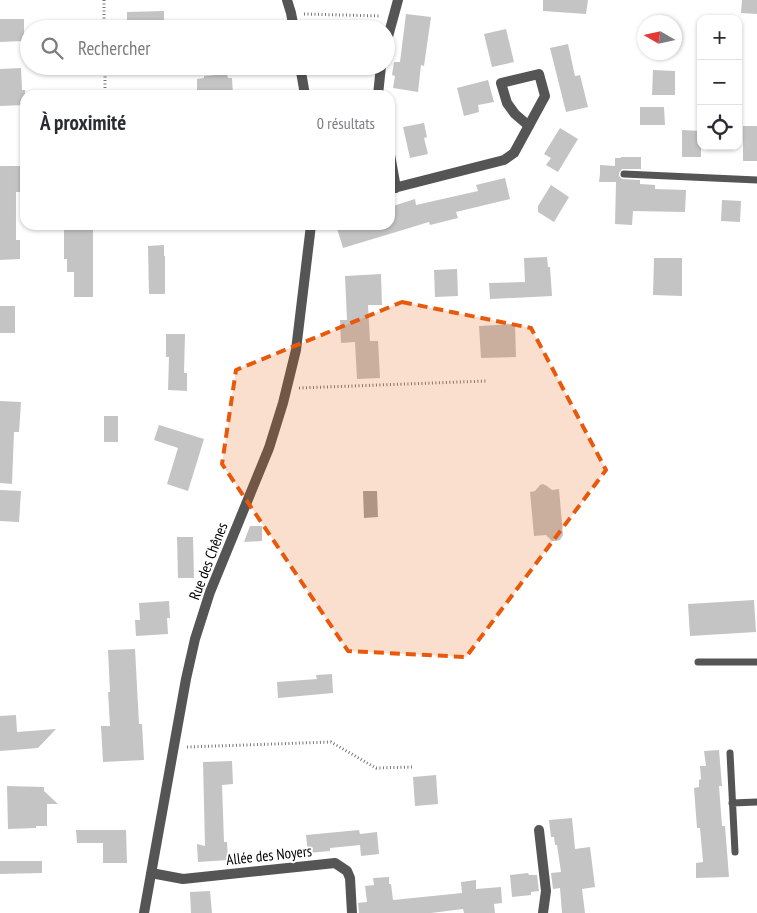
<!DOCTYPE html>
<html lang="fr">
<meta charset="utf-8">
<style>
:root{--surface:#fff;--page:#f7f7f7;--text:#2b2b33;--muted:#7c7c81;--line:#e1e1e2}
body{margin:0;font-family:"PT Sans Narrow",sans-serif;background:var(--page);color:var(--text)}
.controls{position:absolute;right:15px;top:15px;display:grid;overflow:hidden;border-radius:10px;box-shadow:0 1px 4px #0004}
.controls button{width:45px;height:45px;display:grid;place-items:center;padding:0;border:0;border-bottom:1px solid var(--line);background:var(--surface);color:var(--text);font:25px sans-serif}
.compass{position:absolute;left:637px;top:15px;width:45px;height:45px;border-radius:50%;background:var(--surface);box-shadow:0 1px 4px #0004;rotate:279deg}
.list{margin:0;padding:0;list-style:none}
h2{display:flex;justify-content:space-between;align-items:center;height:65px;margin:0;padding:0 20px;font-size:21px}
h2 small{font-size:16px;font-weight:400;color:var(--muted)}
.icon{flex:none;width:28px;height:28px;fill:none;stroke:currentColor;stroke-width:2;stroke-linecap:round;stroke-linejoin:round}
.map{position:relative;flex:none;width:757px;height:913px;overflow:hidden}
.search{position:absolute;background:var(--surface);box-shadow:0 1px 4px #0004;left:20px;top:20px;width:375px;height:55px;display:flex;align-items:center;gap:12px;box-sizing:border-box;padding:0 18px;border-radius:28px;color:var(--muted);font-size:19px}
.panel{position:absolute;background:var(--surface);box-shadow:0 1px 4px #0004;left:20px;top:90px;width:375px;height:140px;border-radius:15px}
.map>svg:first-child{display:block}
.water{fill:#a3a3a3}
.building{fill:#c4c4c4}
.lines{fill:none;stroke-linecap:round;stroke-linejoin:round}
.path{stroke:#777;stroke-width:3;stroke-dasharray:1 2.5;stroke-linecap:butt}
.service{stroke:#555;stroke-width:7}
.minor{stroke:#555;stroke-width:10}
.marked{fill:#e8590c;fill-opacity:0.2;stroke:#e8590c;stroke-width:4;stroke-dasharray:10 6;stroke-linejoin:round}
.labels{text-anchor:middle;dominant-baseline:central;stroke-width:4;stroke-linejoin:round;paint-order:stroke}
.street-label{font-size:15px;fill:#000;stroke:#fff}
</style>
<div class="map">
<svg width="757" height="913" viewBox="0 0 757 913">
<rect width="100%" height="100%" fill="#fff"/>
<path class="water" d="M363,491h14l1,26 -14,1z"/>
<path class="building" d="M543,0h45l-2,14 -43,-3z
M742,0h15v14l-16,-1z
M164,11v18h-37v-17z
M406,14l25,3 -7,49 -3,-1 -3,27 -25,-4 2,-12 -3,-1 2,-13h6z
M0,19h24v22l-24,1z
M506,29l8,33 -22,5 -8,-33z
M568,44l7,32 5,-1 8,32 -22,5 -16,-64z
M21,68l1,22h3v15l-25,1v-37z
M653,70l22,1v24h-23z
M227,74l1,4h4l1,17h-36v-16l7,-1v-2z
M488,80l6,22 -16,3 1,7 -15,4 -7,-28z
M640,107h24l1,18h-25z
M424,123l3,14 -3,1 4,16 -18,4 -7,-31z
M743,126h14v35h-14z
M560,128l18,11 -20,33 -12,-7 5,-7 -7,-4z
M682,130l19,1v26h-19z
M621,157h20v12h-19l-3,4v3l3,3 18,1v4l15,1v4l31,1 -1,22 -52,-1 -1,14 -17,-1 1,-42h-17l1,-8v-9l15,1v-8h6z
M0,166h20v26h-4v48h4v19l-20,1z
M505,178l5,21 -54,13 2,6 -28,7 -1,-3 -86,26 -7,-23h54v-18l25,-8 1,6 62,-14 -2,-6z
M551,185l18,12 -15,25 -16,-10v-6z
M722,200l19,1 -1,21 -19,-1z
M64,225h29v72h-19v-25h-7v-13h-3z
M164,245v11h1v38h-16l-1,-48z
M547,257l1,10h2l2,29 -62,3 -1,-16 36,-1 -1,-24z
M654,258h28v38l-29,-1z
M457,269l1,27 -23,1 -1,-27z
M381,274l1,31h-14l2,36h8l2,37 -23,1 -2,-37 -14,1 -1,-23h7l-2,-44z
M0,306h15v27h-15z
M515,324l1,33 -35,1 -2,-32z
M166,334h19l-1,39h3v18l-19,-1 1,-33h-3z
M0,401l21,1 -2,30h-5l-2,52 -12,-1z
M104,416h14v26h-14z
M159,425l45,14 -16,52 -21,-7 11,-36 -24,-8z
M543,484l4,2 5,4 7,-1 4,46 -3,5 -4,1h-4l-6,-6 -12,1 -4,-44 5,-1 5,-6z
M0,490l21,1 -2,31 -19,-1z
M250,526h12v15l-18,1z
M177,537h16l1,41h-16z
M754,600l2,32 -66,4 -2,-32z
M169,601l1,17h-3l1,16 -32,2 -1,-16h5l-1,-17z
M135,649l4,75h3l2,36 -41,2 -2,-36h9l-2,-34h2l-2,-42z
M332,674l1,19 -55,5 -1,-16 40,-3 -1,-4z
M16,715l1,17 39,-3 -18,19 -38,3v-35z
M719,750l3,36h-3l3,40h3l4,51 -33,1v-15l7,-1 -3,-34h-3l-3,-40 5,-1v-7l2,-1 -1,-13h6l-2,-15z
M232,761l1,23 -11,1 2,57h3l1,18 -30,2 -1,-18 8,2 -2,-84z
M436,775l2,29 -23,2 -2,-29z
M7,786l37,1v4l14,13h-11v22h-11v2l-28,1z
M572,818l3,31 15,-2 5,40 -13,2 3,24h-23l-2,-25 -7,1 -2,-16 10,-1 -4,-27h-2l-1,-8h-3l-2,-17z
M76,830h50l1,33h-24v-20h-26z
M359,830l1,4 17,-2 2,22 -18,2 -1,-11 -30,3v3l-22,2 -2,-18z
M0,861h42v12l-42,1z
M528,873l1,2h8l2,16 -8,1v3l-19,2 -2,-22z
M389,877v7h2l2,16 69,-7 -1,-11 15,-2v9l25,-2 1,16 -8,1 1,9h-31l-1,-4 -32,4h-72l-1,-10 9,-1 -2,-16 9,-1 -1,-7z
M210,891l2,22h-21l-1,-21z"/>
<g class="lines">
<path class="path" d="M104,0v29
M304,14l77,2
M105,66v26
M299,388l187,-7
M187,747l144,-5 45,26 36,-1"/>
<path class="service" d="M624,174l133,6
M698,662h59
M730,753l5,99
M732,803l25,-1"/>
<path class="minor" d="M287,0l4,13 3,16
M386,44l12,-44
M300,66l5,29
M378,95l3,-29
M390,155l6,33
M390,189l114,-29 10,-7 31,-57 -6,-22 -38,9 6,20 8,11 14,12
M539,830l7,61 -3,22
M151,873l32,6 152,-16 12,8 3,7 2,35
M144,913l42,-234 9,-40 15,-47 59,-144 14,-45 13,-53 15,-125"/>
</g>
<path class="marked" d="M402,302l129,26 75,142 -140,187 -118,-6 -126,-187 14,-94z"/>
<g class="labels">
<g class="street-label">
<text transform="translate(208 561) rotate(-69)">Rue des Chênes</text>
<text transform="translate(269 855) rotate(-6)">Allée des Noyers</text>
</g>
</g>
</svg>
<div class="controls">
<button>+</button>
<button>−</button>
<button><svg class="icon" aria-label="locate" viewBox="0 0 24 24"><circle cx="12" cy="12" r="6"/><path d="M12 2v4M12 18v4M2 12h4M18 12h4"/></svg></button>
</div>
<svg class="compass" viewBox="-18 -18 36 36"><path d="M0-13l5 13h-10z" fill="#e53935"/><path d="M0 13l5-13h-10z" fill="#7c7c81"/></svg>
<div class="search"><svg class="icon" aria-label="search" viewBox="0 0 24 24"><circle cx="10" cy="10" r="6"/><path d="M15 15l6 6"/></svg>Rechercher</div>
<section class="panel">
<h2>À proximité<small>0 résultats</small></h2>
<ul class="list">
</ul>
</section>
</div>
